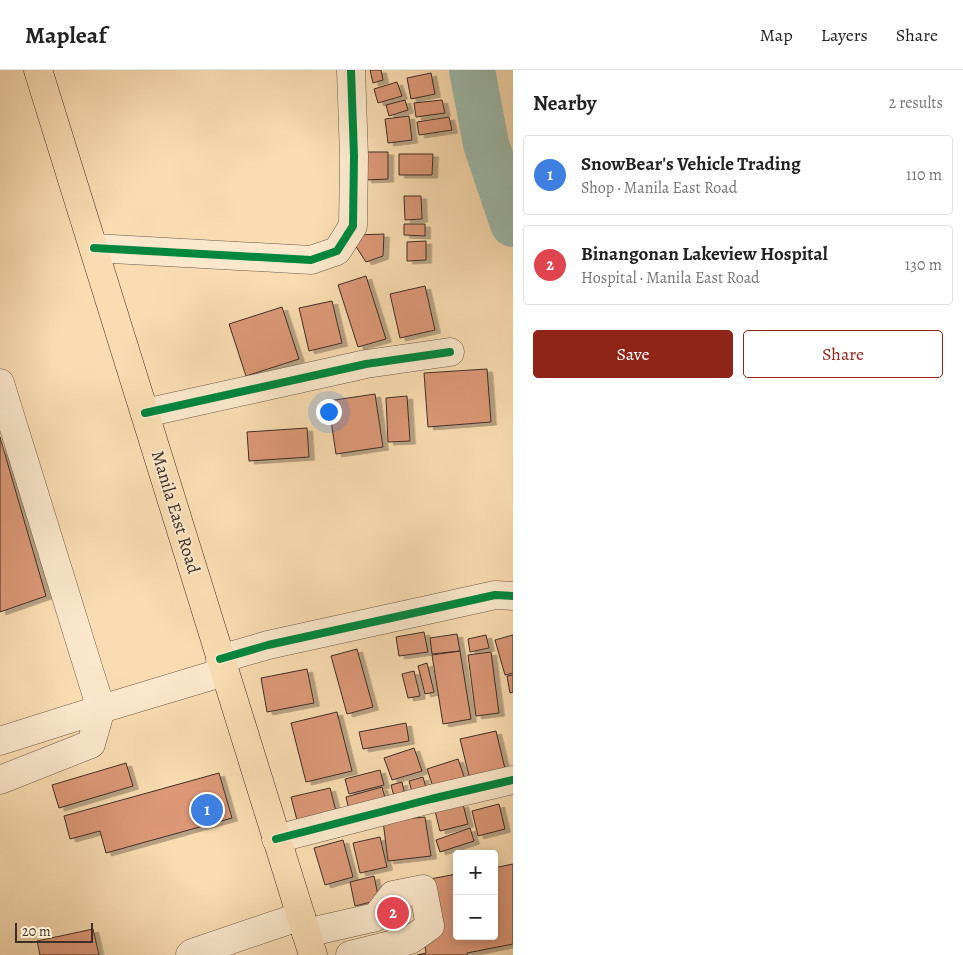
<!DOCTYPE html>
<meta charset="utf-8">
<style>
:root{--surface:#fff;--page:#f6f6f6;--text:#222;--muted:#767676;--line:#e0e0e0;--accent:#8f2418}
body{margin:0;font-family:Alegreya,serif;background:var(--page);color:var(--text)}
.controls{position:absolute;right:15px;bottom:15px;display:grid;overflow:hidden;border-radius:5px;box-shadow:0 2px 12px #0003}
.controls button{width:45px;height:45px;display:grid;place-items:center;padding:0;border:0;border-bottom:1px solid var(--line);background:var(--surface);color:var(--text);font:25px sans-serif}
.scale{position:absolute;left:15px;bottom:12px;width:78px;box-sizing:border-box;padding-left:5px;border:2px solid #3e2e27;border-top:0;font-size:14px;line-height:18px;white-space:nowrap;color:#3e2e27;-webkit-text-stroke:4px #fbe8cc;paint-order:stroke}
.you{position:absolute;left:328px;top:341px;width:18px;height:18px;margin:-12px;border:4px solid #fff;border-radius:50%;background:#1a73e8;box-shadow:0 0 0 8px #1a73e833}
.badge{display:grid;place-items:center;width:32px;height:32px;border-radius:50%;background:var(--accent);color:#fff;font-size:16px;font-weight:700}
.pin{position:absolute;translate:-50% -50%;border:2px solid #fff;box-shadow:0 1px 5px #0006}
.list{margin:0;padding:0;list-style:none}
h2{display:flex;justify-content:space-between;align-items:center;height:65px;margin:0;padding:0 20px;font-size:21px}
h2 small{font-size:16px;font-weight:400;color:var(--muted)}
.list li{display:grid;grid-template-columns:32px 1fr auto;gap:15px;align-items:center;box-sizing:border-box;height:80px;margin:0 10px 10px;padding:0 10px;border:1px solid var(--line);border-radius:5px}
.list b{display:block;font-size:19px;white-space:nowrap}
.list p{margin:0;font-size:16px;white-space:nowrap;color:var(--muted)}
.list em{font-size:16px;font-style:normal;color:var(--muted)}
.actions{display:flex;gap:10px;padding:15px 20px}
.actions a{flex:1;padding:11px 0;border:1px solid var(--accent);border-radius:5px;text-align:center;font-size:18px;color:var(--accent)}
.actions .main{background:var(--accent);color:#fff}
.map{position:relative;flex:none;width:513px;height:885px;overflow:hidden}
header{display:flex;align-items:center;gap:30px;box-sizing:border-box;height:70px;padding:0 25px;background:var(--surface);border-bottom:1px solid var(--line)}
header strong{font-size:24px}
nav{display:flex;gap:28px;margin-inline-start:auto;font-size:18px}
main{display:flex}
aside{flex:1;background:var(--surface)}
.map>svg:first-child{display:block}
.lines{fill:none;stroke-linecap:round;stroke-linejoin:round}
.river{stroke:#9ebcad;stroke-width:46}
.building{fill:#dc9877;stroke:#3e2e27;filter:url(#shadow)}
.minor-casing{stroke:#6d5a4a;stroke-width:29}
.major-casing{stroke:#3e2e27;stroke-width:29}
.minor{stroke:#fbe8cc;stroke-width:28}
.major{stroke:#f9dcb1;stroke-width:28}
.cycleway-casing{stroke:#fbe8cc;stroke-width:11}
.cycleway{stroke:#00873e;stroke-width:8}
.labels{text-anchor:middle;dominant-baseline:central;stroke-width:4;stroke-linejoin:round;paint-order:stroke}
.street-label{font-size:18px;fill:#3e2e27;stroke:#fbe8cc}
</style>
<header>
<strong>Mapleaf</strong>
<nav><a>Map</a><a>Layers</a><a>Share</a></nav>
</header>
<main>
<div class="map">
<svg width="513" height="885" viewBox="0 0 513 885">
<defs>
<filter id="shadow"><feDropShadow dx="5.5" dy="3" stdDeviation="0" flood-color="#0004"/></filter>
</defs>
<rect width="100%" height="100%" fill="#f9dcb1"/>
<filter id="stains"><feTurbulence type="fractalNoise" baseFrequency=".004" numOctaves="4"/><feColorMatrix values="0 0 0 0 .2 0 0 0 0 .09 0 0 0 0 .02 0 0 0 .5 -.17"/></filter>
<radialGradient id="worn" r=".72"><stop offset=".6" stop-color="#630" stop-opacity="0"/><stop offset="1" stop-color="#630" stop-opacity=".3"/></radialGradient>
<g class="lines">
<path class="river" d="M472,0l14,74 27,80"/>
</g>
<path class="building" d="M370,0h11l2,10 -10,3z
M431,3l4,21 -24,5 -4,-21z
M397,12l5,14 -24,7 -4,-14z
M405,30l3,10 -19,6 -3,-11z
M442,30l3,13 -29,4 -2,-14z
M409,46l3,24 -24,3 -3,-24z
M449,47l3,13 -33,5 -2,-13z
M366,82h22v27l-22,1z
M399,84h34l-1,21h-33z
M404,126h17l1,23 -17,1z
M404,154h21v12l-21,-1z
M384,164l-1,22 -17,6 -11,-17v-10z
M426,171v19l-19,1v-19z
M366,206l20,63 -28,8 -20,-62z
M425,216l10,44 -35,8 -10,-44z
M332,231l10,42 -33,8 -10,-43z
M282,237l17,52 -53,17 -17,-52z
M487,299l4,53 -63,5 -4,-54z
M375,324l8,53 -47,7 -8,-53z
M407,326l3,45 -22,1 -2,-44z
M307,358l2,29 -60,4 -2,-29z
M0,367l46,159 -46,16z
M424,562l4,20 -29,4 -3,-19z
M457,564l3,17 -28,3 -2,-16z
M486,565l3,13 -19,4 -2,-13z
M513,565v38l-8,2 -10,-35z
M357,579l16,58 -26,7 -16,-58z
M460,581l11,68 -28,5 -11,-69z
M491,582l8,61 -23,3 -8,-61z
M427,593l7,29 -9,2 -7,-28z
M307,599l7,34 -47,9 -6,-34z
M414,601l6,25 -12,2 -6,-24z
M513,605v17l-3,1 -3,-17z
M337,642l15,59 -46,11 -15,-59z
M406,653l3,18 -46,8 -4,-17z
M496,661l10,42 -36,7 -10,-41z
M414,678l8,23 -30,9 -8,-22z
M458,689l8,23 -31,11 -8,-24z
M126,693l7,23 -74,22 -7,-23z
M380,700l4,15 -35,9 -4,-15z
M219,703l13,45 -126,35 -6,-22 -30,8 -6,-23z
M423,707l5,18 -14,4 -5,-18z
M402,712l4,19 -10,3 -5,-19z
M382,717l5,18 -37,10 -4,-18z
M330,718l8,31 -39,9 -8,-31z
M463,734l5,20 -28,7 -5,-20z
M499,734l6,25 -27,7 -6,-25z
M425,747l6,39 -43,5 -5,-40z
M470,758l4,13 -34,11 -4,-12z
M380,767l7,30 -27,6 -7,-30z
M343,770l10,37 -28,8 -11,-37z
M513,794v80l-46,9v2h-50l9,-2 -3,-20 7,-54 27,-5v62h37v-68z
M374,806l5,24 -24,6 -5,-24z
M93,859l6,26h-59l-3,-14z"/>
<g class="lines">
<defs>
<path id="minor" d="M94,178l217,12 26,-9 16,-25 1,-70 -3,-86
M0,313l101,326 -10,35 -91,36
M145,343l221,-49 84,-12
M220,589l48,-14 173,-38 54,-12 18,1
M0,671l101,-32 123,-37
M276,769l155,-40 82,-19
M306,863l70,-16 17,-22 30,-6 7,37 -20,14 -60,15
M190,885l2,-2 109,-37"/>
<path id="major" d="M38,0l275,885"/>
</defs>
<use href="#minor" class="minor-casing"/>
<use href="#major" class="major-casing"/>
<use href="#minor" class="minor"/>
<use href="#major" class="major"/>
<defs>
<path id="cycleway" d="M94,178l217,12 26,-9 16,-25 1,-70 -3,-86
M145,343l221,-49 84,-12
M220,589l48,-14 173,-38 54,-12 18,1
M276,769l155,-40 82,-19"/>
</defs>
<use href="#cycleway" class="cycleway-casing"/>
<use href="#cycleway" class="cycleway"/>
</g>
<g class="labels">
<g class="street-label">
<text transform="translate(176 442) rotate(73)">Manila East Road</text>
</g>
</g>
<rect width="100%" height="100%" filter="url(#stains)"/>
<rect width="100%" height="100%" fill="url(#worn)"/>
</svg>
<div class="controls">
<button>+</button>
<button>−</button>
</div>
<div class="scale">20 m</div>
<div class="you"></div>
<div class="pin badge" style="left:207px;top:740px;background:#3f7fe0">1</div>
<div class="pin badge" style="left:393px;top:843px;background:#e0444e">2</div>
</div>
<aside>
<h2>Nearby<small>2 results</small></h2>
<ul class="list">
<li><span class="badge" style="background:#3f7fe0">1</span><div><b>SnowBear's Vehicle Trading</b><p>Shop · Manila East Road</p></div><em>110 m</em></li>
<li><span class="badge" style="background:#e0444e">2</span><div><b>Binangonan Lakeview Hospital</b><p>Hospital · Manila East Road</p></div><em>130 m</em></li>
</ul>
<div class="actions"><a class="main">Save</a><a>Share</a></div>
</aside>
</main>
